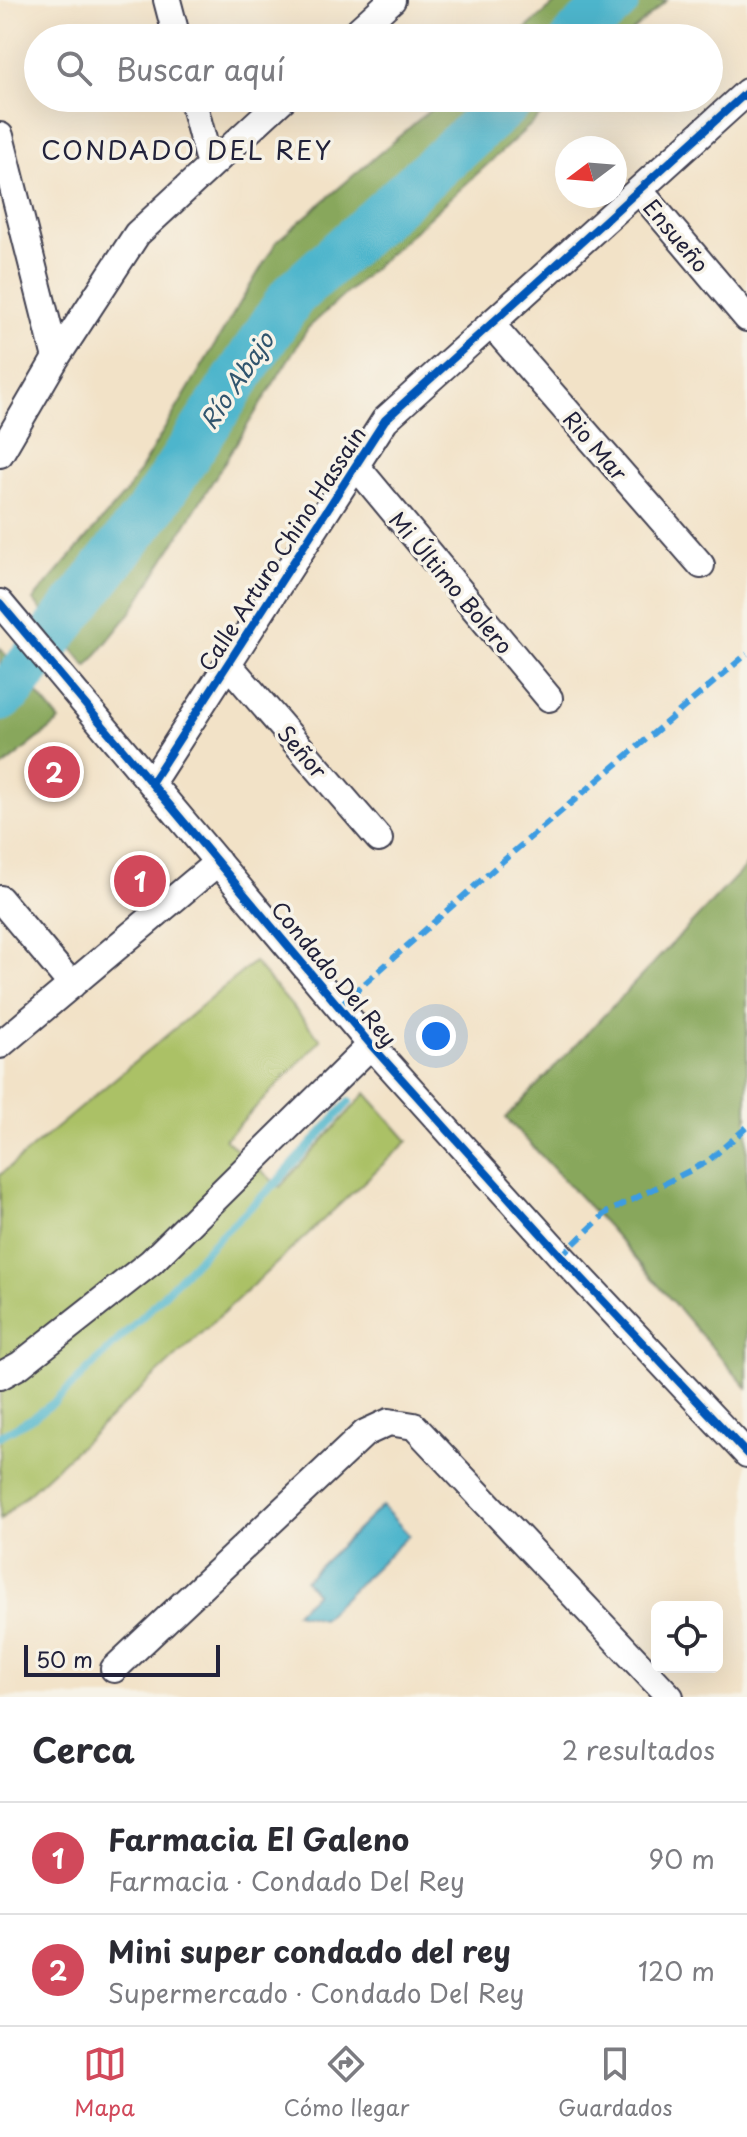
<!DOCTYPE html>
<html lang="es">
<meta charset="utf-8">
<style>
:root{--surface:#fff;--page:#f2f2f3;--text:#2b2b33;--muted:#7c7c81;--line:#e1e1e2;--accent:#d1495b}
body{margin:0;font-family:"Playpen Sans",sans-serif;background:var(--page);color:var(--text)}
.controls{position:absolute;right:24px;bottom:24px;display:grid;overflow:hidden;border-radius:12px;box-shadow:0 8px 32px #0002}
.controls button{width:72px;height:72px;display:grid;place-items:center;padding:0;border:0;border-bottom:2px solid var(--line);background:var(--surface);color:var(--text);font:40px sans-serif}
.compass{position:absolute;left:555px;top:136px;width:72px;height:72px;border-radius:50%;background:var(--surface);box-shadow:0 8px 32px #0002;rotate:254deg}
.scale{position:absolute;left:24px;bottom:20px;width:196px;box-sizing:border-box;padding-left:8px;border:4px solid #22223b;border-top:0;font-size:22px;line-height:28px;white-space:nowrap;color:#22223b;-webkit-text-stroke:6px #f7f3e8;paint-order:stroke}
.you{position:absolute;left:436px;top:1036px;width:28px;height:28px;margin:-20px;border:6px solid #fff;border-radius:50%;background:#1a73e8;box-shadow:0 0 0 12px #1a73e833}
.badge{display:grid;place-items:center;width:52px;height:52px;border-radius:50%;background:var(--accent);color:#fff;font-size:26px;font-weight:700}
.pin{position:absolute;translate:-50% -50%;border:4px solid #fff;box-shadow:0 2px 8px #0006}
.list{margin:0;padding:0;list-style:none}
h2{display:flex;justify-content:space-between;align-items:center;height:104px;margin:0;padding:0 32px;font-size:34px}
h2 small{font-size:26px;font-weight:400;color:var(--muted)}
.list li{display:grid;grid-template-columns:52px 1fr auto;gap:24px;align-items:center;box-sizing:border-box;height:112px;padding:0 32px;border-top:2px solid var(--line)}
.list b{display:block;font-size:30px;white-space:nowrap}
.list p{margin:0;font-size:26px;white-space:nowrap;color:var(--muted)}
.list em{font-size:26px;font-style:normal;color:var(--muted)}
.icon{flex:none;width:44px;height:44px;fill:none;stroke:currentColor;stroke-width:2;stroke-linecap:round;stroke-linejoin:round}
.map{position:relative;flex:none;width:747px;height:1697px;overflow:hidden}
.search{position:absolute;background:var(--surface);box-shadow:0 8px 32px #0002;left:24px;right:24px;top:24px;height:88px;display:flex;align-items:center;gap:20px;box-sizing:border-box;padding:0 28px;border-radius:44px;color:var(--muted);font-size:30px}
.sheet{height:328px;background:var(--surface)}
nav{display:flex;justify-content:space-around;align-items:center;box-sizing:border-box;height:112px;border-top:2px solid var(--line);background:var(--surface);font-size:22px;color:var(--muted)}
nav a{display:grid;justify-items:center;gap:4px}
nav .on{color:var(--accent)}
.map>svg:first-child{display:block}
.green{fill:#abc166;stroke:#667250;stroke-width:2}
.forest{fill:#88a75b;stroke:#55644b;stroke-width:2}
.water{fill:#4eb5cc;stroke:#386c84;stroke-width:2}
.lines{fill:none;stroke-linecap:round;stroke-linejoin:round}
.stream{stroke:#4eb5cc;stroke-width:8}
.river{stroke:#4eb5cc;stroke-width:48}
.minor-casing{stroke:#413f50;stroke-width:30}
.minor{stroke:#fff;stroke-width:26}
.quiet{stroke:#3c9ce2;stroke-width:6;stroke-dasharray:12 6;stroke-linecap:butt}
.cycleway-casing{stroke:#f7f3e8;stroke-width:13}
.cycleway{stroke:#0057b8;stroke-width:8}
.labels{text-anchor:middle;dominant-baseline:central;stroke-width:7;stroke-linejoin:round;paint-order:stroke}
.street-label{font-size:22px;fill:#22223b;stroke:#f7f3e8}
.water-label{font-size:24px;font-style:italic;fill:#31556e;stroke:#f7f3e8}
.quarter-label{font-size:26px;letter-spacing:2px;fill:#22223b;stroke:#f7f3e8}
</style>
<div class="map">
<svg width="747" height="1697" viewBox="0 0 747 1697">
<rect width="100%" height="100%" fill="#f7f3e8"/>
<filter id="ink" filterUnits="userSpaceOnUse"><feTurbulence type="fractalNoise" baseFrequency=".0125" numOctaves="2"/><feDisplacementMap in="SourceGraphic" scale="16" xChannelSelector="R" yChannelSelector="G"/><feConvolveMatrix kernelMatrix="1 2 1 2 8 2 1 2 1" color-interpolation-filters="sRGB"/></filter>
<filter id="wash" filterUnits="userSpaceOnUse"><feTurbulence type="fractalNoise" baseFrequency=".006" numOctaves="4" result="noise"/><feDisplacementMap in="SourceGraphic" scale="32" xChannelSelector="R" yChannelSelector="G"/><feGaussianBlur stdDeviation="1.8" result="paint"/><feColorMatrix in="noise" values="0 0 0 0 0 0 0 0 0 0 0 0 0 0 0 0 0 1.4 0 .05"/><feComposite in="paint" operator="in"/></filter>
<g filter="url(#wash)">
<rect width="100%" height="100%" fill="#f2e2c7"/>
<path class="green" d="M254,962l67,78 -96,99 55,48 86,-94 42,48 -408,379v-345z"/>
<path class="forest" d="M559,0h108l-42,38h-110z
M444,98h116l-252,230 -176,283 -45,56 -54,-67 95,-110 149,-249z
M0,648l60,73 -60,48z
M747,865v523l-139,-161 -102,-109z"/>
<path class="water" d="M382,1506l27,29 -87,84 -27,-6 21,-20 -11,-13z"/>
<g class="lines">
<path class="stream" d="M0,1436l34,-19 22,-16 91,-89 72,-75 60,-57 70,-78"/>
<path class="river" d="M575,38l41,-38
M0,698l12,-10 139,-179 141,-213 220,-198"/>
</g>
</g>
<g filter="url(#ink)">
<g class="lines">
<defs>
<path id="minor" d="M167,0l10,38
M350,38l42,-38
M192,98l18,68
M0,136l56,222
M639,190l108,128
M491,324l210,241
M0,454l56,-96 81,-124 147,-136
M356,466l193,232
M0,603l371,442 190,211 186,198
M228,664l151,175
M151,783l234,-363 362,-328
M0,899l72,86
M0,1045l218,-183
M0,1376l20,-11 131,-103 220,-217
M114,1669l251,-236 24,-11 25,4 256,271"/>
</defs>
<use href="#minor" class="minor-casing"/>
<use href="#minor" class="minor"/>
<path class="quiet" d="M338,1007l174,-154 235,-199
M561,1256l45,-43 101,-51 40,-35"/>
<defs>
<path id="cycleway" d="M0,603l371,442 190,211 186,198
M151,783l234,-363 362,-328"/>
</defs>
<use href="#cycleway" class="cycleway-casing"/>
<use href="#cycleway" class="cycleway"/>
</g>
</g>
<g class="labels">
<g class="street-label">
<text transform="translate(677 235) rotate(50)">Ensueño</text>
<text transform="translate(596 445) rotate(49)">Rio Mar</text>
<text transform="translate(281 548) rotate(-57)">Calle Arturo Chino Hassain</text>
<text transform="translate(452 582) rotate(50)">Mi Último Bolero</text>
<text transform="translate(303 751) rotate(49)">Señor</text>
<text transform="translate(335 973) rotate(50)">Condado Del Rey</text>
</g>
<g class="water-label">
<text transform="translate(236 380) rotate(-56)">Río Abajo</text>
</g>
<g class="quarter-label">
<text x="187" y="149">CONDADO DEL REY</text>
</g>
</g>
</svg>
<div class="controls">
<button><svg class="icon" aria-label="locate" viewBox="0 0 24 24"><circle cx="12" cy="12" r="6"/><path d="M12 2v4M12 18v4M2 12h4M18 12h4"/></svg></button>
</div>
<svg class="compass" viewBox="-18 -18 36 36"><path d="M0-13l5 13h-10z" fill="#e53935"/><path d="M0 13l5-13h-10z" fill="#7c7c81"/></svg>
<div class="scale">50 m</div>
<div class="you"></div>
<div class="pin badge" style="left:140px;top:881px">1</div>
<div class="pin badge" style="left:54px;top:772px">2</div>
<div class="search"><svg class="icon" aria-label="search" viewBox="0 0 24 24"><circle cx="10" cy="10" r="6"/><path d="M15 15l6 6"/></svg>Buscar aquí</div>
</div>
<section class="sheet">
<h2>Cerca<small>2 resultados</small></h2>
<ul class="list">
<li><span class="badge">1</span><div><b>Farmacia El Galeno</b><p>Farmacia · Condado Del Rey</p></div><em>90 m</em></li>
<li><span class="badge">2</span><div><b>Mini super condado del rey</b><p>Supermercado · Condado Del Rey</p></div><em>120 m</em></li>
</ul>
</section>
<nav>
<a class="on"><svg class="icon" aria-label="map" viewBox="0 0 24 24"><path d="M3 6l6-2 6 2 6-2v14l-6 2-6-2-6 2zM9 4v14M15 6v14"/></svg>Mapa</a>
<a><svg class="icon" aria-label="directions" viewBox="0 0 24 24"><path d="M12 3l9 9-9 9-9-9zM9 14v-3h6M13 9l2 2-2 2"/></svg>Cómo llegar</a>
<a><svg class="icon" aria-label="saved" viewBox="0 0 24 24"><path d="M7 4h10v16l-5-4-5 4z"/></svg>Guardados</a>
</nav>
